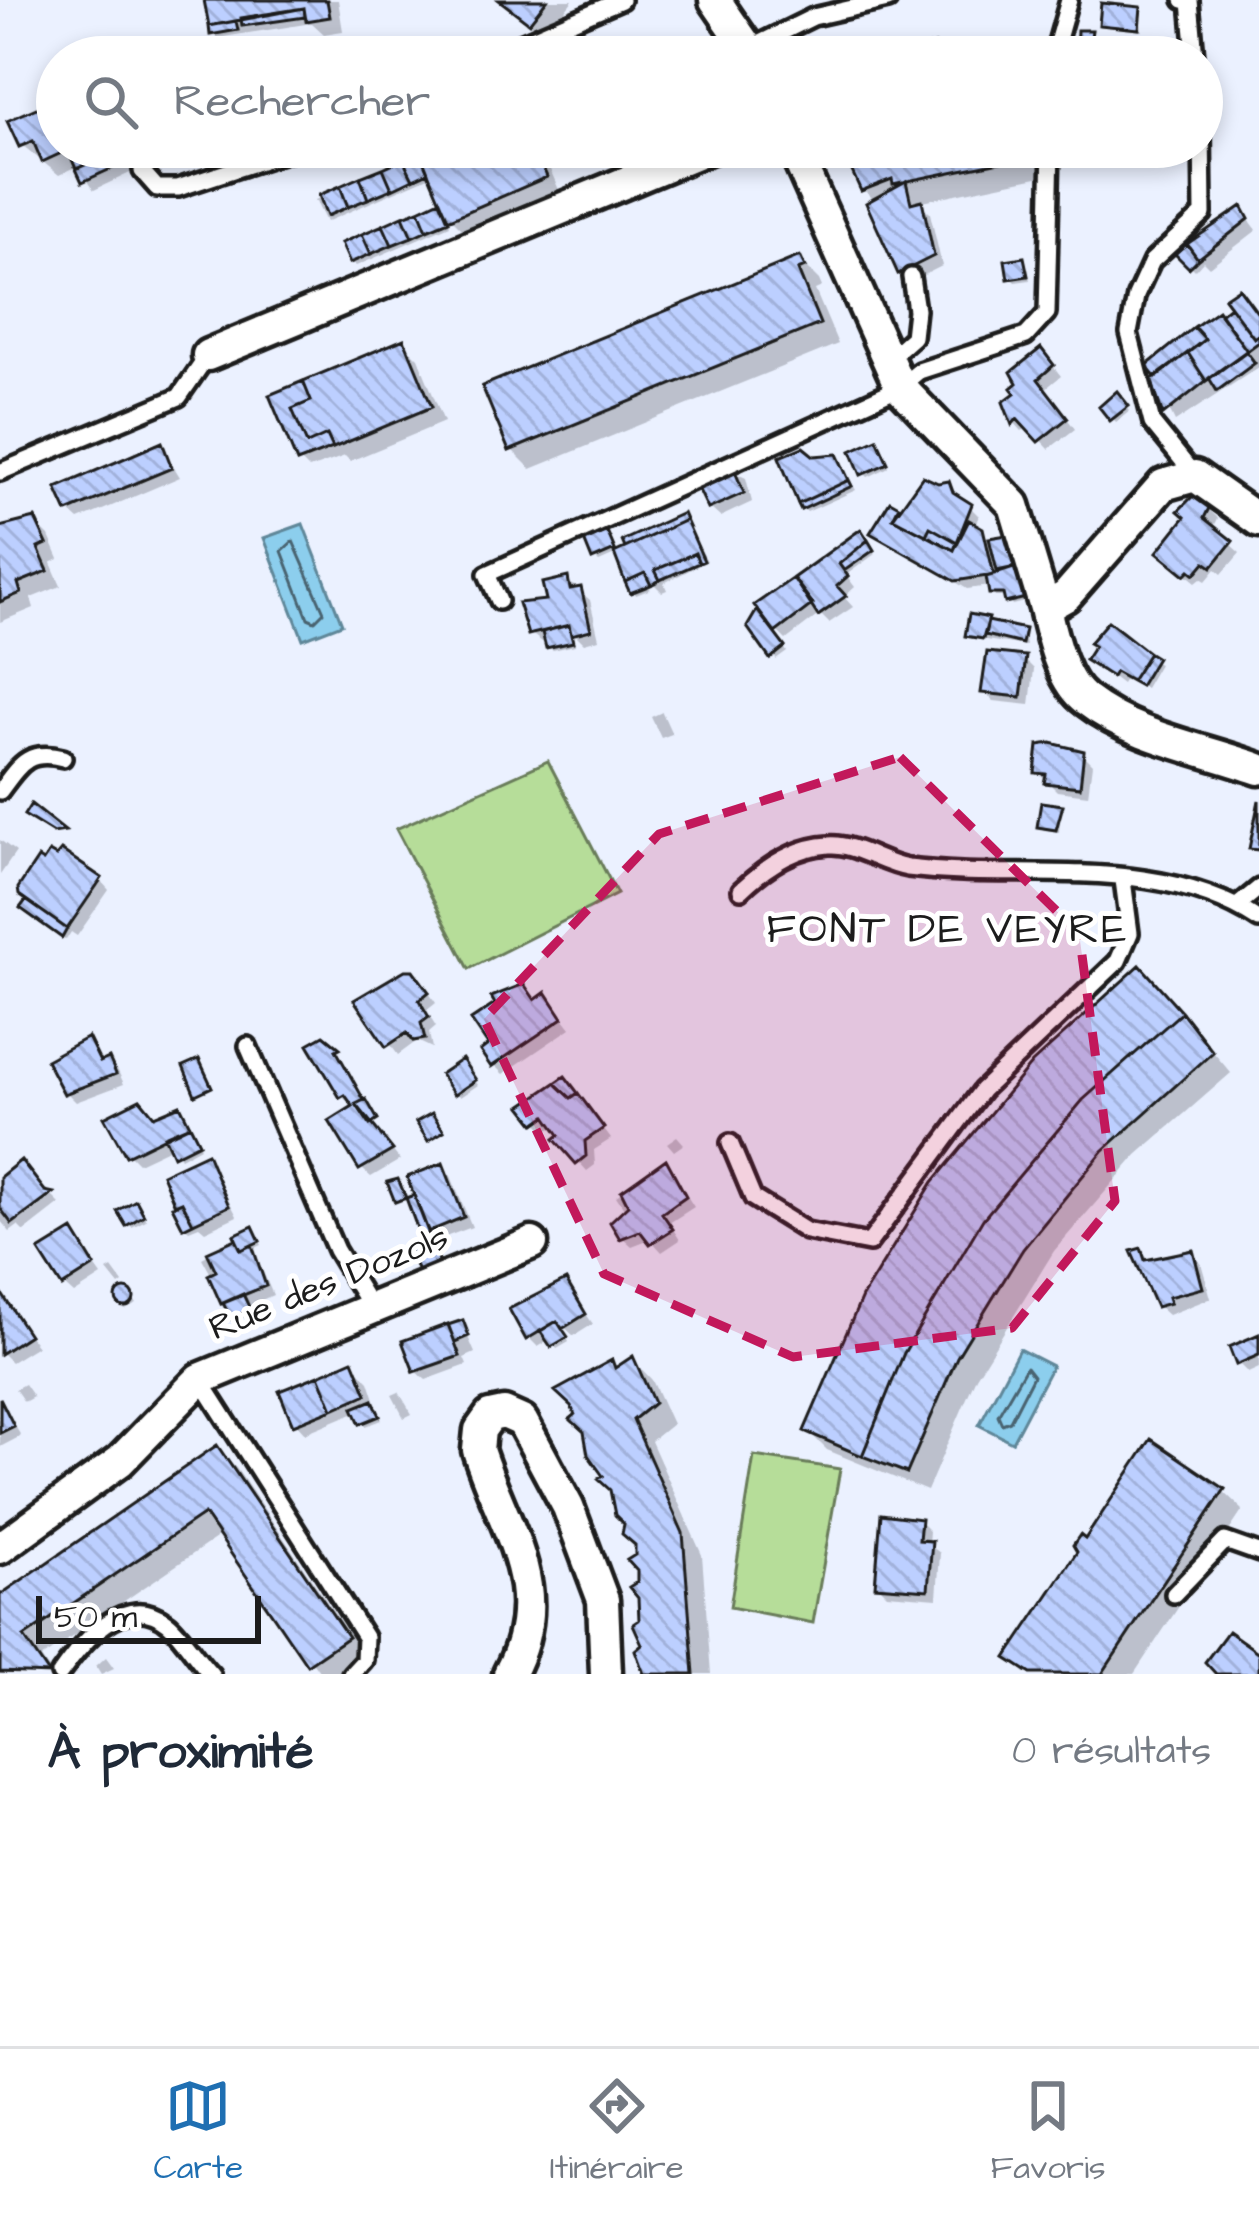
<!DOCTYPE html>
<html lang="fr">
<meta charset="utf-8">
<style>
:root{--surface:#fff;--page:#f6f6f7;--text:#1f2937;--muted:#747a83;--line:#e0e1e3;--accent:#1f6fb2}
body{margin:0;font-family:"Architects Daughter",sans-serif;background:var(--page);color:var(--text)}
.scale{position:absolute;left:36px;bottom:30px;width:225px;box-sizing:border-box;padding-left:12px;border:6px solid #1c1c1c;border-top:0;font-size:33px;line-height:42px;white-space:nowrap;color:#1c1c1c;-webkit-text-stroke:9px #fff;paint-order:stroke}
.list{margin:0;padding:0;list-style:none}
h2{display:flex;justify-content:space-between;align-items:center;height:156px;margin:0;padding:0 48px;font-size:51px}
h2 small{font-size:39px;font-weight:400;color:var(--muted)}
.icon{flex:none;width:66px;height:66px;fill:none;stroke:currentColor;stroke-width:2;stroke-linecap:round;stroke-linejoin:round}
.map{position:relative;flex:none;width:1259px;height:1674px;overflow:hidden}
.search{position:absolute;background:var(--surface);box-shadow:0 6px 18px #0003;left:36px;right:36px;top:36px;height:132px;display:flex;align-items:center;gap:30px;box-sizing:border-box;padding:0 42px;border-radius:66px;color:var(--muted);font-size:45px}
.sheet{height:372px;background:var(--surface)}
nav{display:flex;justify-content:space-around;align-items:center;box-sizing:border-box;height:168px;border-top:3px solid var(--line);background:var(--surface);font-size:33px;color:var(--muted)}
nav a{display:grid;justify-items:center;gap:6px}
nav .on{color:var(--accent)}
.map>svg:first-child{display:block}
.pitch{fill:#b6dd99;stroke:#697c5a;stroke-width:3}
.water{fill:#8cceed;stroke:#5f8799;stroke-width:3}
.shadow{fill:#0003;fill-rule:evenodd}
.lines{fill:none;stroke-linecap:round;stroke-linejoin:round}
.shore{stroke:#496370;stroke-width:3}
.building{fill:url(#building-back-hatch);stroke:#1c1c1c;stroke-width:3}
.lane-casing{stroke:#1c1c1c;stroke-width:24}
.street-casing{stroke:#1c1c1c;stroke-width:39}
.lane{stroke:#fff;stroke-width:15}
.street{stroke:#fff;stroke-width:30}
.marked{fill:#c2185b;fill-opacity:0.2;stroke:#c2185b;stroke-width:9;stroke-dasharray:24 15;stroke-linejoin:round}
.labels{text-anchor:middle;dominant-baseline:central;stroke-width:10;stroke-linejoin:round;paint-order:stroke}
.street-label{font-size:36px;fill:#1c1c1c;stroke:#fff}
.quarter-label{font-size:42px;letter-spacing:3px;fill:#1c1c1c;stroke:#fff}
</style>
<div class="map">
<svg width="1259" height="1674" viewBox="0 0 1259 1674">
<defs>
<pattern id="building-back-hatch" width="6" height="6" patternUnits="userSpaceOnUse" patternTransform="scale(3)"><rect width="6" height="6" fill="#bccfff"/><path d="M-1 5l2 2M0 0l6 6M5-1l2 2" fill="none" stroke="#a1b1da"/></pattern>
</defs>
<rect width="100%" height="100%" fill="#ebf1ff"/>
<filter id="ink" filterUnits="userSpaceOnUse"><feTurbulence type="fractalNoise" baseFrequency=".00833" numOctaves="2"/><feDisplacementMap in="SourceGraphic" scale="24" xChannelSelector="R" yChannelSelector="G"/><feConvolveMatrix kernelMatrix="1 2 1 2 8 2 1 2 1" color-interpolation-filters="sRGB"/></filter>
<g filter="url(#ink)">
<path class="pitch" d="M548,761l69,133 -148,75 -73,-140z
M754,1456l86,13 -27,154 -83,-16z"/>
<path class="water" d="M303,524l39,100 -39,15 -39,-101z
M1019,1349l33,17 -40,76 -33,-17z"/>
<path class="shadow" d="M207,0h131l5,31 -19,3 -12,-11 -95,15z
M499,0h74l-28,36z
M1140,10l2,21 -40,-7z
M1091,33l1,21 -9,-1 -4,-4z
M57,103v44l124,2 -87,41 -16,-24 -19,9 -37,-30z
M435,147h105l20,45 -95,40 -20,-20 5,13 -94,41 -4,-4 92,-60 -11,-27 -107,47 -11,-22z
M844,147h199l-1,29 -124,26 12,11 12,53 -32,16 -9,-9 -25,-71 -13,-13z
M1242,210l15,20 -48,37 -6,-6 -8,9 -17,-17z
M799,260l20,20 3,7 -7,3 23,54 -307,125 -19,-19z
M1023,260l7,20 -15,2 -4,-4z
M1234,307l25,14v46l-84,55 -20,-41z
M403,343l15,15 26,64 -94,39 -5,-5 -36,13 -9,-9z
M1050,362l11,14 -16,13 30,40 -26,20 -21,-22 -6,4 -9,-10 -6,-19z
M1116,395l14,16 -14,11 -13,-15z
M161,446l19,31 -101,43 -10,-9z
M881,447l8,20 -21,10 -4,-4z
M836,458l20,32 -49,22 -4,-4 10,-49z
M733,472l13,6 6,24 -32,15 -10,-9z
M951,488l28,28 -5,10 18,15 20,-3 16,63 -16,4 -5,-8h-12l-5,-11 -23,3 -93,-57 17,-27 10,5 6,-13 7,4zM932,530l27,15 -4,9 -25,-22z
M1199,501l19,17 -5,11 27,24 -18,21 -6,-5 -10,12 -5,-3 -5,4 -26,-21z
M683,517l24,44 -43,22 3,7 -5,2 -19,-19 -4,5 12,11 -15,6 -19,-40 13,-6 -4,-6z
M34,521l15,15 10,23 -8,4 10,23 -30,12 3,10 -34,14v-88z
M860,533l15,21 -29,21 9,12 -11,10 9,10 -24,16 -9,-9 -34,26 -16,-16 17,28 -11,8 -10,-37z
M610,538l7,16 -18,8 -4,-4z
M567,580l23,20 9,39 -15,4 -12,-12 3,14 -22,5 -23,-17z
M972,618l52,14 2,14 -54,-8z
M1097,637l62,27 -14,24 -20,-9 -3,5 -33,-25z
M1024,659l10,10 -4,36 -36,-4 -10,-9z
M662,712l10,22 -11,4 -10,-21z
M1082,754l10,10 -4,31 -31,-4 -19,-19z
M1061,807l-2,25 -15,-2 -4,-4z
M0,840l16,12 -16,23z
M100,880l9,10 -32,46 -6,-4 -5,8 -42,-32 5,-7z
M422,983l14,20 -10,8 10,16 -7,6 3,15 -15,-7 -19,14 -40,-54z
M524,987l13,15 9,-6 25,32 -68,46 -9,-9z
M1159,989l72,84 -94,82 -83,96 -78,126 -49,114 -100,-41 -20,-20 112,-222 63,-86 72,-78z
M87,1041l16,22 6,-2 9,10 6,13 -48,18 -10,-10z
M333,1048l36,58 5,22 26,32 -29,17 -10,-9 -6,-59 -13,-13z
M466,1067l12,18 -18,12 -4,-4z
M569,1083l42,56 -17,11 1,15 -8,6 -28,-31 4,-4 -7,-11 -10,7 -9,-10z
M179,1108l21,39 -20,11 -8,-11 -34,16 -9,-9 26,-35z
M677,1136l7,8 -10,7 -7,-8z
M206,1156l31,60 -32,15 -6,-5 -10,4 -4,-4z
M666,1163l28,44 -25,16 11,17 -18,12 -12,-13 -18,7 -10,-9 4,-26 -10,-15z
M442,1167l9,9 21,51 -32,12 -14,-14 17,45 -18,7 4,-36 -19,-40h-12l-1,-18 10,18z
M0,1180l52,16 8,8 -36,28 -6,-6 -8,6 -10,-12z
M139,1208l7,12 -14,7 -4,-3z
M253,1229l9,16 -9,4 20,46 -25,11 4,8 -15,7 -35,-63z
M72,1234l30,42 -28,18 -10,-9z
M1140,1251l10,9 42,-6 9,9 10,35 -43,17 -10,-9z
M112,1268l11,15 -4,3 -12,-15z
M565,1284l28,40 -19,12 -14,-13 9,19 -12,7 -7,-9 -12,7 -9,-9z
M127,1290l10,14 -12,6 -7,-10z
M0,1299l37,47 -26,16 -11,-11z
M462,1323l13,30 -11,5 3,7 -41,15 -10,-9z
M1259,1337v31l-11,5 -10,-10z
M633,1360l19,20 20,44 -21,17 51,114 9,119h-64l-9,-117 -27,-194 7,7z
M352,1364l17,17 13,39 -16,6 -8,-15 -53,22 -9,-10z
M24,1384l9,13 -9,5 -9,-13z
M399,1392l13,22 -8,4 -12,-23z
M0,1401l21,35 -21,11z
M216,1449l20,19 129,190 -23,16h-21l-99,-140 -181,124 11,16h-49l-3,-76z
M1223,1491l20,19 -109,164h-108l-16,-16 75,-114z
M920,1522l9,9 -1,13 12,9 -3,45 -50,-4 -9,-9z
M106,1657l8,11 -13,6 -5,-8z"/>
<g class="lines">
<path class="shore" d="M293,541l31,71 -9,9 -7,-3 -26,-67z
M1026,1367l7,9 -23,45 -8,3 -4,-9z"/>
</g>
<path class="building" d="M204,0h123l3,17 -24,4 -2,-13 -95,18z
M499,0h48l-18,23z
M1101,3l40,4 -2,22 -40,-4z
M304,8l1,9 -63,9 -1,-8z
M236,21l2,9 -28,5 -1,-9z
M1077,30h15l-3,21h-13z
M675,42l6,15h-45z
M935,44l3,13h-35l-1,-5z
M57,99v48h68l-49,22 -8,-19 -26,12 -9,-21 -14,6 -12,-26z
M125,147h34l-77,35 -6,-13z
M428,147h106l13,30 -99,43 -29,-69z
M841,147h183v10l-131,27 -1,-5 -31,12z
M420,152l8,20 -15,7 -10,-20z
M403,159l10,20 -21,10 -9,-21z
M383,168l9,21 -24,10 -8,-22z
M360,177l8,22 -20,8 -8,-21z
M906,181l5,22 11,-3 12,56 -36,18 -32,-71z
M340,186l8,21 -21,9 -8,-21z
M440,200l9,21 -22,9 -8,-20z
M1242,206l7,13 -51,40 -11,-15z
M419,210l8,20 -15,7 -9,-21z
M403,216l9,21 -20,8 -9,-20z
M383,225l9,20 -21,9 -9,-20z
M362,234l9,20 -21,9 -9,-20z
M1187,244l11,15 -9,9 -15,-15z
M800,256l5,11 -7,3 22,54 -311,127 -27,-65z
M1024,257l4,19 -20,3 -3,-19z
M1239,288l20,27v19l-5,4 -30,-40z
M1230,306l24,32 5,-4v8l-12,9 -27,-37z
M1218,310l29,41 -41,30 -18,-28 17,-14 -11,-12z
M1194,327l11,12 -49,39 -10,-12z
M404,339l28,68 -99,41 -6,-13 -20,9 -15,-35 19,-8 -8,-20z
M1041,348l13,17 -16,14 30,39 -30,24 -21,-23 -5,6 -9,-23 12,-9 -4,-5 6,-5 -6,-11z
M1246,351l9,12 -38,28 -8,-13z
M1188,353l18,28 -43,34 -12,-35z
M303,381l8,20 -19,8 15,35 20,-9 6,13 -36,14 -28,-67z
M1117,391l12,15 -19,15 -11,-14z
M877,439l11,24 -27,12 -10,-24z
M162,442l10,26 -105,44 -11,-24z
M803,447l11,9 23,-2 12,26 -51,24 -19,-47z
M734,469l10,24 -36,16 -11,-23z
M923,476l15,7 11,-2 4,11 19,12 -15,38 -27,-15 -4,8 -33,-17z
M849,480l3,6 -51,24 -3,-6z
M1193,496l17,10 -6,12 29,23 -21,26 -7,-5 -10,12 -5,-4 -5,5 -28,-23 28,-35 -7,-6z
M890,501l9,5 -6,12 61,32 15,-30 14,8 11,47 -39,6 -85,-48z
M683,513l3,7 -61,28 -3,-7z
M35,518l12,26 -9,4 10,23 -30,12 3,10 -21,9v-75z
M686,520l18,41 -5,2 -4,-10 -40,17 5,10 -9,5 -6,-12 -20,9 -11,-29z
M930,527l27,15 -3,8 -28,-15z
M861,529l7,11 -29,24 9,12 -11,10 9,10 -28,20 -25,-38z
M607,531l8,19 -23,10 -8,-20z
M1013,534l7,32 -23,5 -8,-33z
M868,540l6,10 -30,21 -5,-7z
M695,553l4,10 -39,17 -5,-10z
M1020,566l6,32 -21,5 -2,-9h-14l-3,-17z
M645,573l6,12 -21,8 -5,-11z
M568,577l2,12 11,-2 10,43 -20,5 -2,-10 -41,10 -10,-32 28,-3 -4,-17z
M793,578l20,26 -38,29 -21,-28z
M757,610l28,37 -15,12 -23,-32z
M969,614l20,4 -6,21 -18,-3z
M988,621l37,8 -3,15 -37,-9z
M1108,621l41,32 -18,28 -16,-9 -3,5 -27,-17 9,-14 -5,-3z
M569,625l4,17 -27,6 -4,-16z
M987,652l39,4 -5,41 -40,-4z
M1149,653l8,5 -17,28 -9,-5z
M1051,743l33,8 -4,36 -36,-4 2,-9 -11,-1 3,-28z
M1259,800v50l-10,-1z
M1041,802l22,3 -7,25 -19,-3z
M31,804l34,27 -12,2 -29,-18z
M61,850l41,28 -35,51 -48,-34 -1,-7 20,-30 5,3 6,-9 7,4z
M26,900l41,29 -5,9 -42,-30z
M1140,965l42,47 -99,88 -100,119 -79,134 -42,103 -58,-25 58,-134 71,-115 99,-119z
M405,970h8l16,22 -10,8 10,17 -8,6 4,16 -12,2 -6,-8 -21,14 -32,-47z
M524,984l11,16 11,-8 17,26 -72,49 -11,-16 8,-6 -17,-25 24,-16 -4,-7z
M1182,1012l31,40 -110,99 -80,98 -66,108 -50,116 -45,-17 42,-103 79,-134 100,-119z
M324,1035l16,13 -4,2 28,50 -8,4 37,46 -34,20 -30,-49 24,-15 -8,-11 -5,3 -32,-54z
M88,1037l12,25 9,-4 7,16 -52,20 -18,-34z
M199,1059l13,28 -17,8 -12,-29z
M462,1059l14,21 -22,15 -14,-21z
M565,1076l13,17 -7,5 -16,-15z
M555,1083l16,15 7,-5 26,35 -19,13 1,15 -10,8 -22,-25 5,-4 -13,-19 -11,8 -14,-18z
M140,1099l14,17 26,-11 10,20 -64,31 -22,-39z
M366,1099l12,21 -8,5 -14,-21z
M432,1113l12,18 -16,10 -12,-19z
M190,1125l9,18 -26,13 -9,-20z
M207,1153l22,53 -36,17 -11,-21 -7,3 -13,-31z
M666,1159l20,37 -24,17 11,16 -23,15 -10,-13 -20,8 -10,-17 18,-17 -7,-14z
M21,1160l24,31 9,2 -42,31 -12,-16v-31z
M443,1163l21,54 -36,15 -21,-55z
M398,1179l8,19 -11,4 -8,-20z
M414,1195l15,38 -9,3 -14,-38z
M136,1200l8,15 -18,11 -9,-15z
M182,1202l11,21 -10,5 -11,-22z
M253,1226l7,15 -19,9 -7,-15z
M73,1230l22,36 -33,21 -23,-36z
M430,1237l11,29 -22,9 -11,-29z
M236,1239l5,11 11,-5 14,41 -45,18 -13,-29 8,-4 -9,-19z
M1141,1248l4,12 48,-10 10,38 -35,9 2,6 -14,4 -25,-56z
M566,1280l20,34 -24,15 -5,-8 -31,19 -17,-31z
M116 1298a9 9 0 1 1 18 0a9 9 0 1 1-18 0Z
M2,1294l27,41 -29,19v-59z
M243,1294l7,15 -19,10 -8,-16z
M463,1320l6,16 -14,6 -7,-17z
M557,1321l11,16 -17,10 -11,-16z
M448,1324l12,32 -46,16 -12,-31z
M1259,1334v21l-23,10 -7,-18z
M633,1356l21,47 -21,17 50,113 11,141h-50l-9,-24 7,-6 -9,-20 6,-4 -1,-22 -9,-11 8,-5v-11l-10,-11 8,-5v-10l-13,-11 2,-10 -9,-9 -5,-25 -12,-11 5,-3 -15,-21 -4,-23 -14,-13 5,-4 -4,-9 -16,-15 57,-31 3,8z
M353,1360l14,34 -34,15 -14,-34z
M319,1375l14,34 -40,16 -14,-34z
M0,1398l14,28 -14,7z
M373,1400l7,16 -20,8 -7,-16z
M1151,1439l74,50 -123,185h-71l-25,-16 71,-106 -4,-7 7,-10 5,4z
M217,1445l131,192 -41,28 -103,-151 -180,123 25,37 -49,-2v-77z
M881,1514l40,5 -2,21 13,1 -4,49 -53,-4z
M1228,1631l31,22v21h-43l-11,-12z"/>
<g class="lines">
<defs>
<path id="lane" d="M1183,0l7,1 5,56
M750,48l63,-31 75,-17
M488,57l133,-57
M1053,57l16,-57
M142,171l15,17h21l125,-41
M887,360l26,-23 3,-27 -5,-33
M0,472l179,-75 29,-42
M1195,476l-43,-53 -23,-90 7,-37 16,-35 51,-47 -1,-89
M499,601l-12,-27 413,-187 19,-16 107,-35 21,-23 4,-166
M0,791c20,-27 28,-42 63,-33
M741,890c24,-23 54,-43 88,-45 26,-2 53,19 79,23 113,14 251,-15 351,52
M1237,906l22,-18
M248,1046l88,204 34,56
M730,1143l23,55 53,33 63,12 113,-153 136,-129 12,-28 -7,-53
M200,1379l165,258 -1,23 -13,14
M1174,1594l51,-53 34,12
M60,1674c21,-30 64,-86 108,-51 13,10 29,37 43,51"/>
<path id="street" d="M715,0l39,57
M793,147l107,240 114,118 31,103 21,-12 97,-111 32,-9 64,45
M208,355l503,-208
M1045,608c7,29 16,74 41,92 49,38 116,48 173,69
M0,1548l120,-87 80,-82 332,-136
M509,1674c46,-85 -6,-145 -31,-224l2,-20 10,-14 14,-3 18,8 46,86 35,93 3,74"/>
</defs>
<use href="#lane" class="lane-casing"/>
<use href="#street" class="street-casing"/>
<use href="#lane" class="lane"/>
<use href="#street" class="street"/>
</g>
</g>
<path class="marked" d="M900,757l179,176 36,268 -103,127 -219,29 -189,-83 -120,-255 175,-185z"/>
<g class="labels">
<g class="street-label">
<text transform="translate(329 1283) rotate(-22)">Rue des Dozols</text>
</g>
<g class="quarter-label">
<text x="948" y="930">FONT DE VEYRE</text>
</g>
</g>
</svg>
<div class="scale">50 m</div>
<div class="search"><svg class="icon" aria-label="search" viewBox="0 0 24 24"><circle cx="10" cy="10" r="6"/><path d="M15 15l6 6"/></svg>Rechercher</div>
</div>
<section class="sheet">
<h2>À proximité<small>0 résultats</small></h2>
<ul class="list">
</ul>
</section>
<nav>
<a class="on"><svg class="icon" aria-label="map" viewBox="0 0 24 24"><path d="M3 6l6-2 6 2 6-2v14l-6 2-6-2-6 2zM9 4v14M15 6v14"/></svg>Carte</a>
<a><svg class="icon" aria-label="directions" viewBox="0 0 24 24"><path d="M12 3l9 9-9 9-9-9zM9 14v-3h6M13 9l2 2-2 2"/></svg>Itinéraire</a>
<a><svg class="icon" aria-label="saved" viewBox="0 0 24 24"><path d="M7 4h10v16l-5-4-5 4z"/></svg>Favoris</a>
</nav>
